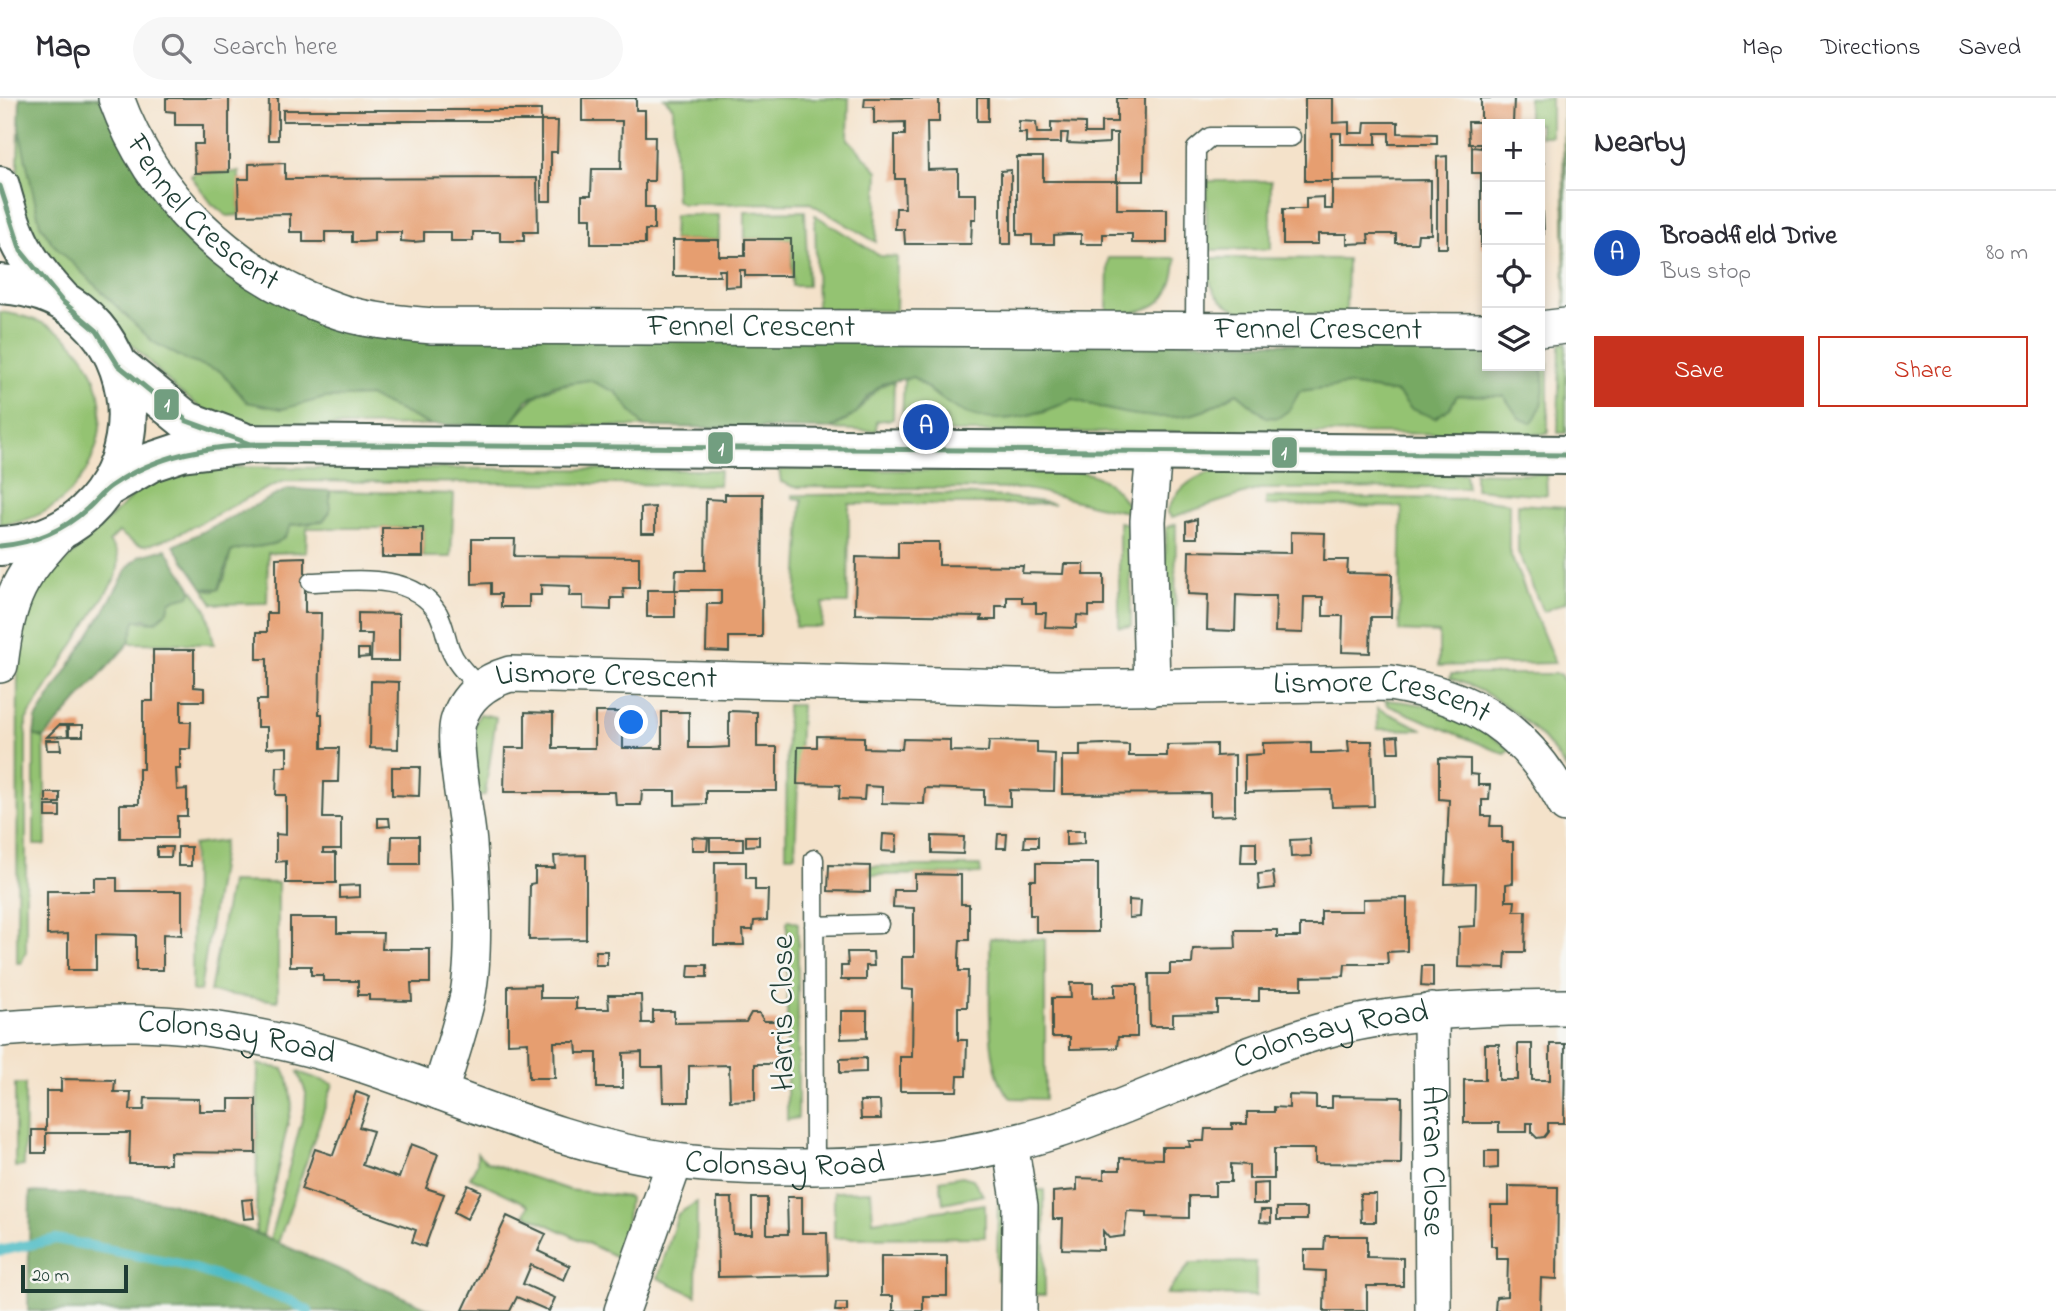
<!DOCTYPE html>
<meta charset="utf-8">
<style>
:root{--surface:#fff;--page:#f7f7f7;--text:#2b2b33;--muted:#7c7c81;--line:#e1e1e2;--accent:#c8321e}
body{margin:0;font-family:"Indie Flower",sans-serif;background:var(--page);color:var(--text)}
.controls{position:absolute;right:21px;top:21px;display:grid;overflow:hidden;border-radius:0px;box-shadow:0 4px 10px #0003}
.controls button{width:63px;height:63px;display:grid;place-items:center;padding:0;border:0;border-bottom:2px solid var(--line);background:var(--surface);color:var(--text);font:35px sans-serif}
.scale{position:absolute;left:21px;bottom:18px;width:107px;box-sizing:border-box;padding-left:7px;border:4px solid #1f3d34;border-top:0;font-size:19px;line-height:24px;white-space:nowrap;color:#1f3d34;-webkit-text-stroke:5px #f6f6f2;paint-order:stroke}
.you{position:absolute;left:632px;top:625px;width:24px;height:24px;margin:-18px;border:5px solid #fff;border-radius:50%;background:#1a73e8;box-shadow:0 0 0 10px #1a73e833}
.badge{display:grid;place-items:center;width:46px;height:46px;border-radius:50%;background:var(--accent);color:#fff;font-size:23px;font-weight:700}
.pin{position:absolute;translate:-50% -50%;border:4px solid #fff;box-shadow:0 2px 7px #0006}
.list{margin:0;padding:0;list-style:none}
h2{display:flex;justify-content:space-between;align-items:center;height:91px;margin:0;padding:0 28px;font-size:30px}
h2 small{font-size:23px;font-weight:400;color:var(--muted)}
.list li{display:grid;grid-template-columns:46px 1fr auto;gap:21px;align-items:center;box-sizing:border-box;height:126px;padding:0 28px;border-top:2px solid var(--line)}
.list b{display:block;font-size:26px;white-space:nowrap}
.list p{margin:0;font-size:23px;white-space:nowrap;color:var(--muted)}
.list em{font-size:23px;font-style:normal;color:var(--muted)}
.actions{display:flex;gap:14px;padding:21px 28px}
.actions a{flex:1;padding:16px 0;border:2px solid var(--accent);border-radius:0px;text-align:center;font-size:24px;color:var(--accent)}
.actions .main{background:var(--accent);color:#fff}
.icon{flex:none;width:38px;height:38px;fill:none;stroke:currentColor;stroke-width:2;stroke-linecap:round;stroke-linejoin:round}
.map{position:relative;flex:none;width:1566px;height:1213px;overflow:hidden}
header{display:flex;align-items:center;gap:42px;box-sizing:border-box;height:98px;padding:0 35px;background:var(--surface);border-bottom:2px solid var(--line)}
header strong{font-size:33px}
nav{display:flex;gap:38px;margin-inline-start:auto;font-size:24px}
.search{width:490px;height:63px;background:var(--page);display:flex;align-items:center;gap:18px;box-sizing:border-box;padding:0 24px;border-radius:38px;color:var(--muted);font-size:26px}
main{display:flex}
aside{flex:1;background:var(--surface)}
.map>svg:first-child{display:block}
.green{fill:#94c372;stroke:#5a8053;stroke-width:2}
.forest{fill:#77a964;stroke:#4b734c;stroke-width:2}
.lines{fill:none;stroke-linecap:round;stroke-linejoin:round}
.stream{stroke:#4ebcc5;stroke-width:10}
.building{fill:#e69e70}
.service-casing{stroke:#3f564a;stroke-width:21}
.minor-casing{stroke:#3f564a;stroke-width:38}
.tertiary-casing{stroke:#3f564a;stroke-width:42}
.service{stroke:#fff;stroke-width:18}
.minor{stroke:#fff;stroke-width:35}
.tertiary{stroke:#fff;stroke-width:38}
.bus-1-casing{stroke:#f6f6f2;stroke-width:10}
.bus-1{stroke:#729e80;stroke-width:5}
.labels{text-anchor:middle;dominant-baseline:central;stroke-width:5;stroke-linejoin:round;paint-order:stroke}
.street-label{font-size:32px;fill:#1f3d34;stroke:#f6f6f2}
.line-badge{stroke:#f6f6f2;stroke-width:2.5}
.badge-label{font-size:19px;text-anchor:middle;font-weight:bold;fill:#fff}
</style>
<header>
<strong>Map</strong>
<div class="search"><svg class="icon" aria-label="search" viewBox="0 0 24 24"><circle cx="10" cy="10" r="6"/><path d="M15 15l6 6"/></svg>Search here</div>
<nav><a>Map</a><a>Directions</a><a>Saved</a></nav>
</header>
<main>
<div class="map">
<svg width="1566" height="1213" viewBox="0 0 1566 1213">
<rect width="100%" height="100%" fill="#f6f6f2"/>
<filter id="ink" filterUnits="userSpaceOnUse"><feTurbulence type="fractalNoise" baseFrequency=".0143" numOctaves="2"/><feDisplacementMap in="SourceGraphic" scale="14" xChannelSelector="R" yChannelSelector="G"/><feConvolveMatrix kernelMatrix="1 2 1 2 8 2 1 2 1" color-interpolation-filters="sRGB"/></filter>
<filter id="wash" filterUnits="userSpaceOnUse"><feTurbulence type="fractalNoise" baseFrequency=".00686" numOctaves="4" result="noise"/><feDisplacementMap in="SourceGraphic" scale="28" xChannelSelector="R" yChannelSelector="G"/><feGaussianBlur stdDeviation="1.57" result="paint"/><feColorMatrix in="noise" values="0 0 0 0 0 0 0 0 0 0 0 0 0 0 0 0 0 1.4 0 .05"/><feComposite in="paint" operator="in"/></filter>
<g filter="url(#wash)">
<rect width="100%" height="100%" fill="#f4e2ca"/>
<path class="green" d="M664,0h185l-1,41 30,32 -2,71 -66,-39 -128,1 -6,-4 -3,-93z
M1528,0h23v38h-11v-12h-12z
M1563,0h3l-1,213z
M19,30l21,96 13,20 133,116 35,11 26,31 35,7 43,-11 44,-2 61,29 -159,2 -55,-8 -39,-29 -138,-139 -22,-48z
M239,74v43l-12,1 -15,-12 -21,-28 4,-3z
M1206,83h65v68l-64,1z
M805,113l3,75h-16l-1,-47h-46v-27z
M674,117h45v25h-46z
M815,117l65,41 17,1 -1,54 -79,-2z
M1108,160h68c-2,48 -26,55 -69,56z
M1206,160l141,1 -1,56 -100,-1c-28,-10 -39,-26 -40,-56z
M0,214c20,3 38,7 56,18 65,42 56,139 -5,178 -15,9 -33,16 -51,16z
M1566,244v91h-8l2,-89z
M1540,248h8v88l-601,-2 -1,-14 -44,1 2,-40 9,-2 26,21 104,15 30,-14c36,13 92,26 130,12 12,-5 23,-13 34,-18l29,24 23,-7 10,-19 49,-6 51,8 12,16 39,-1 7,-13 47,1 15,22 12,5c20,-24 9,-48 9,-77z
M589,282l27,12 28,35 -134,-2c23,-34 38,-39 79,-45z
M894,283l-1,38 -16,2 -1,10 -46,-2c9,-4 18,-9 25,-15 13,-13 19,-28 39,-33z
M202,369l518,3 -1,15 -434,-4c-35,11 -116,65 -143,64 -10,-1 -16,-8 -23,-13l-10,10c11,11 11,20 7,35l-90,143v232l-5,11h-4l1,-319 14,-46 11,-15 103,-100 15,-9z
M779,371l303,3c24,5 38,18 49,40 -36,-3 -70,-18 -106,-23l-231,-2 -13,-5z
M1210,374l255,1 2,15 -208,1 -87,28 -5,-5c8,-21 22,-32 43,-40z
M1475,374l71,2 1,21 -72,-6z
M330,393l124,3 -3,63h-28v-29h-116l-1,24 -38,1 -1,50 -54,1 -10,-16 11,3 10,-11 7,-28 12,-6 12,1 35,-22 20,-1 20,-12z
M793,397c87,0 177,-7 262,9h-206l-1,99h-25l-1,24h-27l7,-128 -9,-1z
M1266,399l211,2 32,4v48l46,112 -116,3v-33l-40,-2 3,-124 -136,-2z
M1518,406l48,3v95l-23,10 -25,-60z
M1119,424l11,2 1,102 -12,1z
M1176,426l-1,102 -11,1 2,-99z
M192,491l15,21 7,34 -85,-1 6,-22 20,1 13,-11 2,-10 18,-5z
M1451,576h109l6,12v83c-26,-42 -69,-76 -116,-91z
M1385,602c55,3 83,18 126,50l-6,4 -116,-48z
M787,607h14l-6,150h-9z
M1377,610l47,22 -46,-1z
M480,616l16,3 -11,78 -6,1c-4,-24 -15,-61 1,-82z
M34,637l10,3 2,107h-12z
M224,743l-24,150h-8l1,-146z
M870,768h110l1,8 -111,1z
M230,784l48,1v118l-68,-9z
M789,822l9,3v195l-11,2v-198z
M990,840l55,1v160l-34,-1c-30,-26 -19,-122 -21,-160z
M258,966l25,5 5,10 4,26 -29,131 -7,-3z
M298,974l35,12 -55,159 -8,-4 35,-131 1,-15z
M15,986h10l-1,82 -9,1z
M477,1055l10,9 82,28 60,7 -2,25 -10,35 -92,-43 4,-9 -59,-28 7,-13z
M962,1078l11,3 10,16 -40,8 -3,-23z
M1033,1092h11l1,105h-12z
M871,1093l2,30 112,-17v33l-151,1v-46z
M998,1101h8l-2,80 -7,1z
M697,1104l-1,94 -38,-18 20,-64z
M1256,1164v34l-90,-2 25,-31z"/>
<path class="forest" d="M20,0h80c32,57 60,127 115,167 36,26 80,42 120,61l1152,21v19l53,-1c7,20 4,43 -9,58l-12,-5 -15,-22 -47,-1 -7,13 -15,10 -24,-9 -13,-16 -50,-8 -48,6 -11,19 -11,8 -12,-1 -29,-24c-11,6 -23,13 -34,18 -38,14 -93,1 -130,-12 -34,16 -80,30 -116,10 -16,-8 -28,-22 -44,-32l-29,6 -16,13 -11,16 -27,17 -186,-2 -28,-35 -27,-12 -35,5 -27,15 -17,25h-80l-61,-29 -44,2 -43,11 -35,-7 -27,-31 -34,-11 -33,-18 -100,-98 -13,-20 -21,-96z
M288,391l42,2v21l-7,9 -32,4c-8,29 -40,17 -60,27l-12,37 -16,-1 -29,-42z
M166,451l26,40 -3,7 -19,5 -2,10 -13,11 -10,-3 -10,2 -6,22 -85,95 -10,-3 2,-16 68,-108 25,-45 11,-10z
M30,1094l99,5 41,6 76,26 189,82h-407z"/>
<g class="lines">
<path class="stream" d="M0,1153l56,-12 124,25 111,37 17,10"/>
</g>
<g id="blocks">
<path class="building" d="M166,0h63v74l-34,1 -1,-29h9v-19h-28v-13l-9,-1z
M269,0h9v42h-10z
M582,0h54v12h9v26h10l-1,45h-9v26h9v23h-9v14h-54v-26h-9v-23h9l1,-26h29l1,-48h-40z
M865,0h74v24h-12l1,48 30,-1v25h18v25h-4l-1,25h-66l-1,-15h-9l1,-21h9l-1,-29h-9v-44h10v-13l-31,1v-16h-10z
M977,0h11v23h-11z
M1117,0h28l-1,83h-27v-48h-8v10l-17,1 -25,-1 1,-10h-7v10h-35v-10h-7v-12l17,1 1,11h14v-11l34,1v10h16v-11h16z
M1305,0h28v25l16,-1v11h15l1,-11h33v11l39,1v10h-48v-11h-13v11h-35v-11h-9v48h-27z
M1481,0h33l-1,26h-26v124l-6,-1v-74h-9v-26l9,1v-4h-12l-1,-22h13z
M283,12h258v11h-258z
M541,23h17l-1,31h-6v49h-10z
M1447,58v92h-10v-91z
M1017,59h26v24h74v28h50v34h-35v-9h-29v10h-22v-10h-14l-13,1v9h-22v-9h-15z
M285,65v16l252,-1 1,54h-14v9h-24v-9h-27v9h-22v-9h-27v9l-11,1 -12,-1v-9h-27v9l-11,1h-11v-10h-27v10h-22v-10h-13v-18l-51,1 -1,-36h11v-15z
M1540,65h4v19h-4z
M1011,72v74h-10v-73z
M1431,82v54h-13l-1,9h-21v-9h-28l1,9 -22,1v-10h-29v10h-35v-35h23v-11l18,-1v12h8v-28z
M1540,114h3l1,22h-4z
M745,141h46v37h-46v-6h-5v16l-15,1v-17h-6l1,6h-47v-36h46v16h26z
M725,396h38l-1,143h-33v15l-23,-1 1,-47h14v-14h-46l1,-20h29l1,-71 19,1z
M655,409v26h-14v-25z
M1197,421v19h-11v-16z
M382,430h41v29h-41z
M1291,434l34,1 -1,27h24l-1,13 45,1 -1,43h-20l-1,36 -28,-1 1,-36h-20v-19h-19l-1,36 -28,-1 1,-36h-21l-19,-1 -1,36 -28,-1 1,-35 -20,-1 1,-43 102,2z
M472,441h43l-1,17 125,1v31h-16l1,10h-13v12l-28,-1v-13h-14l1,-10 -29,-1v10h-12v12h-28v-13h-10v-11l-19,1z
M898,444h41v23l84,1 -1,7 41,1 1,-10h20v11h20v31h-15v10l-12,-1 -1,13 -31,-1 1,-14h-10v-10h-14v-6h-15v9h-11v14h-15l1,-4 -127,-2 1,-57 42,1z
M305,459v56h16l-2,101h3v34h17l-1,34h-14l-1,36h18v31h-18v4h13v30h-50v-22l-10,1v-28l10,1v-40h-10l1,-28h10v-20l-20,1v-21h-10v-27h10v-41h-10v-27h10v-19h9v-55z
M647,492h28v27h-28z
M358,515l41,1v47h-28l1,-27h-14z
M358,551h11v8l-11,1z
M153,552h41v37l10,1v13h-23v21h10l-1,27h-10v20h-4l1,21 10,-1v27h-10v22h-57v-34h19v-35h4v-68h10z
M371,583l28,1 -1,67 -28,-1z
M729,613l28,1v35h20v44h-71v13l-31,1v-14h-33l-1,14h-25l-1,-13h-111l1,-44h20v-36l28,1v35h42v-36h28v36h39v-36h27v36h21l19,-1z
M59,627h8l1,11 -21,1z
M69,627h14v11h-14z
M817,638l47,1v11l38,1 1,-10 47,1v11l38,1 1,-11 48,1v11l18,1 -1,37 -44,-1v16l-26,-1v-15l-59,-2 -1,16 -42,-1v-16l-17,-1 -1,14 -25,-1 1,-14 -43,-1 1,-37h19z
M1398,638l1,16h-11l-1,-15z
M46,642h14l1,10h-14z
M1348,643h24l2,65 -42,1 -1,-17 -86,2v-37l18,-1v-11l48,-1v11h19l19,-1z
M1104,646l25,1v11h38v-11l49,-1v12l19,-1v60l-25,1v-23l-148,1v-38h18v-11z
M1439,660l31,1v15l8,1v10h12l-1,15h-7v16h9l-1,10h12v16h11v41l-7,1v17h9l-1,10h12l-1,41h-19l-1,16 -47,-1 1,-40 16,-1 1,-43 -31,1 4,-84 -10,-1z
M392,669h28l-1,29 -27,-1z
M46,695h14v10h-14z
M46,708h14v11h-14z
M378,720h11l1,8 -12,1z
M1066,733h18v13l-18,1z
M883,736l14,1 -1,17 -14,-1z
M998,736h9l-1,14h-9z
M392,738h27v28h-28z
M746,738h13v9l-13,1z
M932,738l32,1 -1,17 -31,-1z
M1025,738h13v11h-14z
M692,739l16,1 -1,12h-15z
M710,740h33v13h-33z
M1310,741l1,17 -20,1 -1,-17z
M1242,744h14v21h-15z
M157,749h15l-1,10h-14z
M178,749h13v19h-13z
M586,757v84l-57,1 1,-56 5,-1v-15h20l-1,-12z
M715,764h31v16h9v12h13l-1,30 -13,1 -1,9h-10l1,15h-30z
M1036,765h62v69h-62v-17h-6v-35h6z
M829,767l41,1v26l-42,-1z
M1273,774l2,16 -16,2 -1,-16z
M915,776l46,1v29h8v36h-9l-1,17v14h9l-1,36h-9v33h9l-1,36h-8l-1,15h-57v-34h12l1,-67 -11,-1v-32h12v-49l-21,-1 1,-17h21z
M95,780h22v13h65v44l-19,-1v36h-27v-35l-40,-1v36h-28v-36l-21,1v-44h48z
M360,787v12l-20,1v-12z
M1407,800v53l-20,1 1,12h-43l-1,12 -42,1v12h-43v12h-42v12l-44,1v12h-23l-1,-52h21v-10h22l1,-15 43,-1 -1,-18h42v7h23v-12h21v-14h42v-12z
M1129,802l12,1 -1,16 -11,1z
M290,820h47v15h46l-1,16h48v34h-19l1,18 -43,-1v-5h-11v-14h-35v-6h-12v-9h-21z
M596,853h11v14h-12z
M847,854h26l1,14h-8v14h-25v-14h7z
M689,867h18v12h-19z
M1422,868h11v21l-12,-1z
M1070,885h23v15l22,-1v-13h22v53h-19l-1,11 -47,1v-12h-18v-39h19z
M540,887v13h36v11h33l-1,-14h33l1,28h11v-12h21v12l72,-1 5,-9h8l5,8h13l1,43h-23v36l-25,1 -1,-36 -40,1v36h-26l-1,-35h-20v-15l-19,1v35h-26v-35h-20l-1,-11h-22l1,36h-26l-1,-36 -20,1v-57z
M841,913h26v27l-26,1z
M1485,946h14v36h19v-36h14v36h18v-36h15l-1,79h-16v9l-4,5 -7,1 -5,-5v-10h-5v9h-28v-9h-35v-43h21z
M866,960v14l-26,1v-14z
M61,981l54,1 -1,12h17l-1,18h14l1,-12 54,1v12h30v-12h27v54l-86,-1v12h-41l1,-31h-84v20h-14v-23h14v-39h15z
M356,994l14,5 -11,30 14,4 -11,34 37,13 12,-34 27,10 -12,34 18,6 -19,53 -13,-5 4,-12 -115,-41 14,-40 18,6z
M1289,997l27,1v12h16v-12l70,1 -1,67 -86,-1v-14h-41v30h-25v-14l-18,-1v18h-16v14h-26v22l-42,-1v-5l-20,-1 -3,25 -15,2 -6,-7v19l-41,-1 1,-30h-10v-27l24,-2v-12l27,1v-9h16v-12l42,1v-12h28l-1,-6h15l1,-12h27v-5h15v-12h27v-5l15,1z
M860,1003h20l1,18h-20z
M1485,1053h13v17l-13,1z
M1268,1085v21h-15v-20z
M468,1087l13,6 -14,28 -13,-7z
M1509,1088l49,1 -1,92 -16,-1 -1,33h-45l1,-14 11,-1 1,-37h-12v-13h-5v-41h18z
M1360,1096h16v28h-15z
M787,1099h15v36h25l1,42 -110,2 -1,-79h15l1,36h19v-36h15v36h21z
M252,1101l2,19 -10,1 -2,-19z
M1277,1110h30v12h-30z
M1261,1112h10v13l-11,-1z
M507,1118l39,18 -8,17 32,15 -6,14 -33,-15 -8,19 32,14 -6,13 -32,-14 -7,14 -47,-1z
M1325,1138h42v21l36,1v28h-36v25h-43l1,-40 -21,-1v-20h20z
M881,1158h66v40h-24v15h-30v-15h-12z
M836,1205h11v8h-12z"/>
</g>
</g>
<g filter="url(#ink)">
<use href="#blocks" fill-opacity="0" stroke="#3f564a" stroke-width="2"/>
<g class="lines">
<defs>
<path id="service" d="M1195,232l1,-181 14,-12h81
M311,484c41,-1 101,-11 127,31 6,11 8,25 12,36 6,16 19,27 30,39
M814,761l1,308
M814,828l65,-2"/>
<g id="minor">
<path id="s1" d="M116,0c36,99 117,176 216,211 31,12 67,14 100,17l1055,5"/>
<path d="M1540,231l26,-3"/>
<path d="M0,567c9,-72 18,-87 67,-140"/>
<path d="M1152,590l-4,-167 6,-69"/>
<path id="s2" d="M1431,913l2,300"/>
<path id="s3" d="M0,931c45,-3 92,-7 137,-6 63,1 131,14 192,31 115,34 226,91 347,107 45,6 92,6 137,6 82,0 186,-15 263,-43 86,-31 168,-73 257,-96 77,-19 155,-20 233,-21"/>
<path id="s4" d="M440,994c9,-31 20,-62 27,-93 9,-42 5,-111 2,-155 -2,-29 -17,-99 -11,-122 7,-26 28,-41 52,-48l546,14 334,-5c85,14 135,45 176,122"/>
<path d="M1010,1045l10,63 -1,105"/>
<path d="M622,1213l53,-150"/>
</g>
<path id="tertiary" d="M0,88c14,53 24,73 61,113
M0,186c170,9 168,254 0,262
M118,267l69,56 54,20
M106,390l45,-26 30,-10 69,-8 1316,11"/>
</defs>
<use href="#service" class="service-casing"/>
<use href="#minor" class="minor-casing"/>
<use href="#tertiary" class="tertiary-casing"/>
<use href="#service" class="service"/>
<use href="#minor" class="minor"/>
<use href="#tertiary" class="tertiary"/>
<defs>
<path id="bus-1" d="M0,88l21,65 41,50 35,30 21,34 69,56 63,23 1316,11
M0,448c33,-3 63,-15 88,-38 8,-7 14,-16 23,-22 47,-32 100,-41 155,-41"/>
</defs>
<use href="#bus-1" class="bus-1-casing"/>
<use href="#bus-1" class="bus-1"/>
</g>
</g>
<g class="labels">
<g class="street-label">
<text stroke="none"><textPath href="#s1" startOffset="147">Fennel Crescent</textPath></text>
<text stroke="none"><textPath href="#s1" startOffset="733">Fennel Crescent</textPath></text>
<text stroke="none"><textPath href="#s1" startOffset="1300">Fennel Crescent</textPath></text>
<text stroke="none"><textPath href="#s4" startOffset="546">Lismore Crescent</textPath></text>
<text stroke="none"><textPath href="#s4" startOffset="1323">Lismore Crescent</textPath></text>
<text transform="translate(784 915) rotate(-90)">Harris Close</text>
<text stroke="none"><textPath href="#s3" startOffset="1372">Colonsay Road</textPath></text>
<text stroke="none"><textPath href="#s3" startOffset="238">Colonsay Road</textPath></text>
<text stroke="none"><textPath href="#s3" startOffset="805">Colonsay Road</textPath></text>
<text stroke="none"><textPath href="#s2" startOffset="150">Arran Close</textPath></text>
</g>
</g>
<g class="line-badge">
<rect x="153" y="290" width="27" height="33" rx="7" fill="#729e80"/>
<rect x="707" y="333" width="27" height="34" rx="7" fill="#729e80"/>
<rect x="1271" y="338" width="27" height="33" rx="7" fill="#729e80"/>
</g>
<g class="badge-label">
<text x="167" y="313">1</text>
<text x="721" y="357">1</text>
<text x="1284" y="361">1</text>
</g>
</svg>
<div class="controls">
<button>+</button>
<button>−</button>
<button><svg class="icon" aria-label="locate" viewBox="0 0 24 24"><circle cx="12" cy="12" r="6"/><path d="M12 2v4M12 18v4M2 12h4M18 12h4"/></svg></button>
<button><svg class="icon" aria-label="layers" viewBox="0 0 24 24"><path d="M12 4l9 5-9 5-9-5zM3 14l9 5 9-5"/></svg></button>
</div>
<div class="scale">20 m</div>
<div class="you"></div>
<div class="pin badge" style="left:926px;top:329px;background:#1a4fb4">A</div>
</div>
<aside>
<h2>Nearby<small></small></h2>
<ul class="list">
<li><span class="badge" style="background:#1a4fb4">A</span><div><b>Broadfield Drive</b><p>Bus stop</p></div><em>80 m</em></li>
</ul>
<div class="actions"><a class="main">Save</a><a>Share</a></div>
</aside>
</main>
